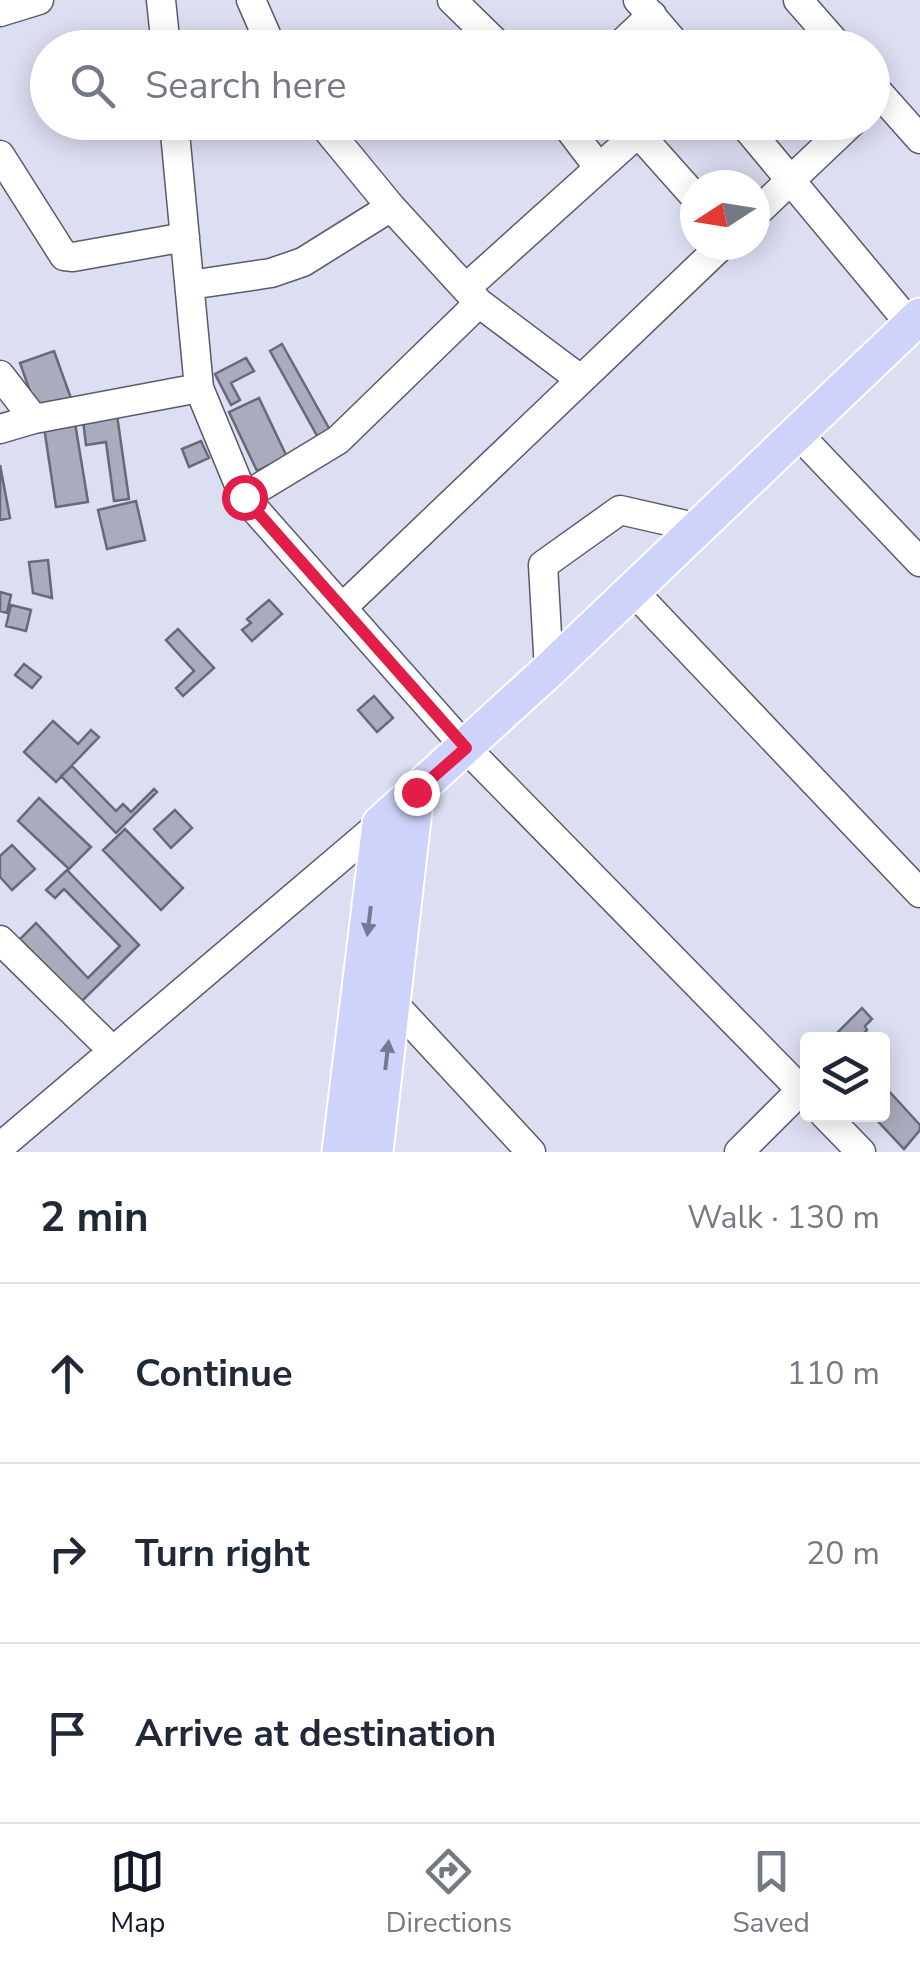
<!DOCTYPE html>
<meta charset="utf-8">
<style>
:root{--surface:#fff;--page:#f2f2f3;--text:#1f2937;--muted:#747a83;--line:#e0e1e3;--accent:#111827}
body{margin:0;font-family:"Nunito Sans",sans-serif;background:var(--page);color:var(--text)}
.controls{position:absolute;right:30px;bottom:30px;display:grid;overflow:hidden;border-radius:10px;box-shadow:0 5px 25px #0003}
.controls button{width:90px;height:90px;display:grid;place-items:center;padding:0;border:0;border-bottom:2px solid var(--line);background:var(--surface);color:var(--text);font:50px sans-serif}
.compass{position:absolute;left:680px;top:170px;width:90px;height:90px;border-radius:50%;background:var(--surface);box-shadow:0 5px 25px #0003;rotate:258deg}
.stop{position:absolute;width:30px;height:30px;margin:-22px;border:8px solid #e11d48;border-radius:50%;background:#fff}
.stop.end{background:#e11d48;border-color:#fff;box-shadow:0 2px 10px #0008}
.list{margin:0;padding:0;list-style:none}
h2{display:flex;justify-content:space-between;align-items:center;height:130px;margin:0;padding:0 40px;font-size:42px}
h2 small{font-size:32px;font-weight:400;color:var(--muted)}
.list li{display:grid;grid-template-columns:65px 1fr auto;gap:30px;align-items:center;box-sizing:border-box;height:180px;padding:0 40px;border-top:2px solid var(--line)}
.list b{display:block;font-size:38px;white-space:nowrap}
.list em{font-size:32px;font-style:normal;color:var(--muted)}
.icon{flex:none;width:55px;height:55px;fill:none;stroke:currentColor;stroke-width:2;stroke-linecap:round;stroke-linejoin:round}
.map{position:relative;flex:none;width:920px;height:1152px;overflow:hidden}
.search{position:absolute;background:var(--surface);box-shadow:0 5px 25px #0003;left:30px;right:30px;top:30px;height:110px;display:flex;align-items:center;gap:25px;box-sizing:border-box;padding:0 35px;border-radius:55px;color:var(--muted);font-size:38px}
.sheet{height:670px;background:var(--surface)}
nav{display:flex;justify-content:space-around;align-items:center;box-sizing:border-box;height:140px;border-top:2px solid var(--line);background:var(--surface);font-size:28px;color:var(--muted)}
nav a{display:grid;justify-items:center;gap:5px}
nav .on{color:var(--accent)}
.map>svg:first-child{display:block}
.building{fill:#a9acbd;stroke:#676979;stroke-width:2.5}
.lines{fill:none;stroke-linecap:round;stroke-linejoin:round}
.minor-casing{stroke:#595b6a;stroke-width:31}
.major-casing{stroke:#fff;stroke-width:39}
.minor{stroke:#fff;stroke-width:28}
.major{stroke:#ced3fc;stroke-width:35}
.oneway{fill:#777993}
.route{stroke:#e11d48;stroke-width:12}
</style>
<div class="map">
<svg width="920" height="1152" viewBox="0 0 920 1152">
<rect width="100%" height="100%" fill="#dcdff2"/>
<path class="building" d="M282,344l48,86 -10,11 -50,-90z
M54,351l18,50 -34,13 -18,-51z
M246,358l8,13 -23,12 9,17 -9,5 -16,-31z
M259,398l28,59 -30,14 -28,-59z
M117,415l12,84 -15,2 -8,-59 -20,3 -3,-25z
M75,423l13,79 -32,5 -12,-80z
M201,441l8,17 -20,9 -7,-18z
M0,465l10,53 -10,2z
M136,501l9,39 -38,9 -9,-39z
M48,560l4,38 -19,-5 -4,-31z
M0,592l11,3 -4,18 -7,-2z
M269,600l13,14 -30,27 -10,-11 9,-7 -4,-4z
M11,605l20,5 -5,21 -20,-5z
M178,629l36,39 -31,28 -7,-8 18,-17 -28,-31z
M24,664l17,13 -9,11 -17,-13z
M374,696l19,22 -16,14 -19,-22z
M53,721l25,23 13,-14 8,7 -43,45 -32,-30z
M72,766l44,45 7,-7 8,8 23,-23 3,3 -41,41 -55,-57z
M39,798l52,49 -22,22 -51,-48z
M175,810l17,18 -21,20 -17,-19z
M125,829l58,59 -22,22 -58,-60z
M12,845l23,24 -23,21 -12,-13v-21z
M67,870l72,75 -58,57 -61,-63 16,-16 52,55 32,-32 -56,-57 -9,9 -9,-8z
M862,1008l10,11 -7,7 2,4 -10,10h-14l-6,-7z
M887,1089l33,36v5l-16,19 -33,-35h11v-22z"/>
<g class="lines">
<defs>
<path id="minor" d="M161,0l5,48
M251,0l21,48
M452,0l49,48
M638,0l41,48
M798,0l42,48
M0,12l39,-12
M617,48l35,-33
M872,85l48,54
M174,122l25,266 45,109 222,251 342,349
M321,122l70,85 88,96 101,76
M564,122l35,46
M742,122l169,203
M0,155l64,101 9,1 112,-20
M755,214l97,-92
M190,285l81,-12 32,-11 88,-55
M466,288l172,-155 57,64
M0,375l34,44
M0,429l34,-10 165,-31
M797,433l123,129
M244,497l94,-57 141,-137
M633,591l287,302
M343,607l379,-362
M549,670l-6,-105 77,-55 79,18
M0,940l113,111
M393,1003l138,149
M824,1114l37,38
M0,1147l380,-323
M739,1152l62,-62"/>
<path id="major" d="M340,1152l40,-328 169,-154 371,-354
M375,1152l41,-360"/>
</defs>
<use href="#minor" class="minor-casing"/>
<use href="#major" class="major-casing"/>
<use href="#minor" class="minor"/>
<use href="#major" class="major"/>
</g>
<defs><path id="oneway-solid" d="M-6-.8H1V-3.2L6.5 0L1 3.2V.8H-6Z" transform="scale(2.5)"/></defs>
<g class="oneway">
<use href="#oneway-solid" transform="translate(369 921) rotate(97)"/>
<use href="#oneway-solid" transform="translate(387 1055) rotate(-83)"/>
</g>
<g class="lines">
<path class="route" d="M244,497l222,251 -50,44"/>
</g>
</svg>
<div class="controls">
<button><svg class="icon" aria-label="layers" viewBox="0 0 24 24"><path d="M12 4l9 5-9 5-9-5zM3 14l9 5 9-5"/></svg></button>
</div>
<svg class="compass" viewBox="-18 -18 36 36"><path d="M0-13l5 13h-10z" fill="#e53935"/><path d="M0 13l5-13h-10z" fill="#747a83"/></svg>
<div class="stop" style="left:244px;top:497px"></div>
<div class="stop end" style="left:416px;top:792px"></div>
<div class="search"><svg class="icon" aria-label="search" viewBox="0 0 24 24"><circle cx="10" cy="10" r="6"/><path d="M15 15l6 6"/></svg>Search here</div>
</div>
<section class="sheet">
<h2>2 min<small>Walk · 130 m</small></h2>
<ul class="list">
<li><svg class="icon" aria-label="ahead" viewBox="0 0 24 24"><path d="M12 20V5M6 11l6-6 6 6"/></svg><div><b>Continue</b></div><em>110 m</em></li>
<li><svg class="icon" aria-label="right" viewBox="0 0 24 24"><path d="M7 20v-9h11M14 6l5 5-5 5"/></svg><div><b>Turn right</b></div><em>20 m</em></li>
<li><svg class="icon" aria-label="arrive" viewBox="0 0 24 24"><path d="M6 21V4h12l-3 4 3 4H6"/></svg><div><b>Arrive at destination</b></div></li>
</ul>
</section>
<nav>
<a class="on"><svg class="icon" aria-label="map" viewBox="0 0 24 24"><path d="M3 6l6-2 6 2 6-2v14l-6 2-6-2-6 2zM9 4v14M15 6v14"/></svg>Map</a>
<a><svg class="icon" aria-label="directions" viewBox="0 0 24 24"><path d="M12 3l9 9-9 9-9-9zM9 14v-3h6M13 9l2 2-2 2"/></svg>Directions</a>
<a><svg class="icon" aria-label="saved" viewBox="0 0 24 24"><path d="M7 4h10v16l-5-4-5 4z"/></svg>Saved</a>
</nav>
